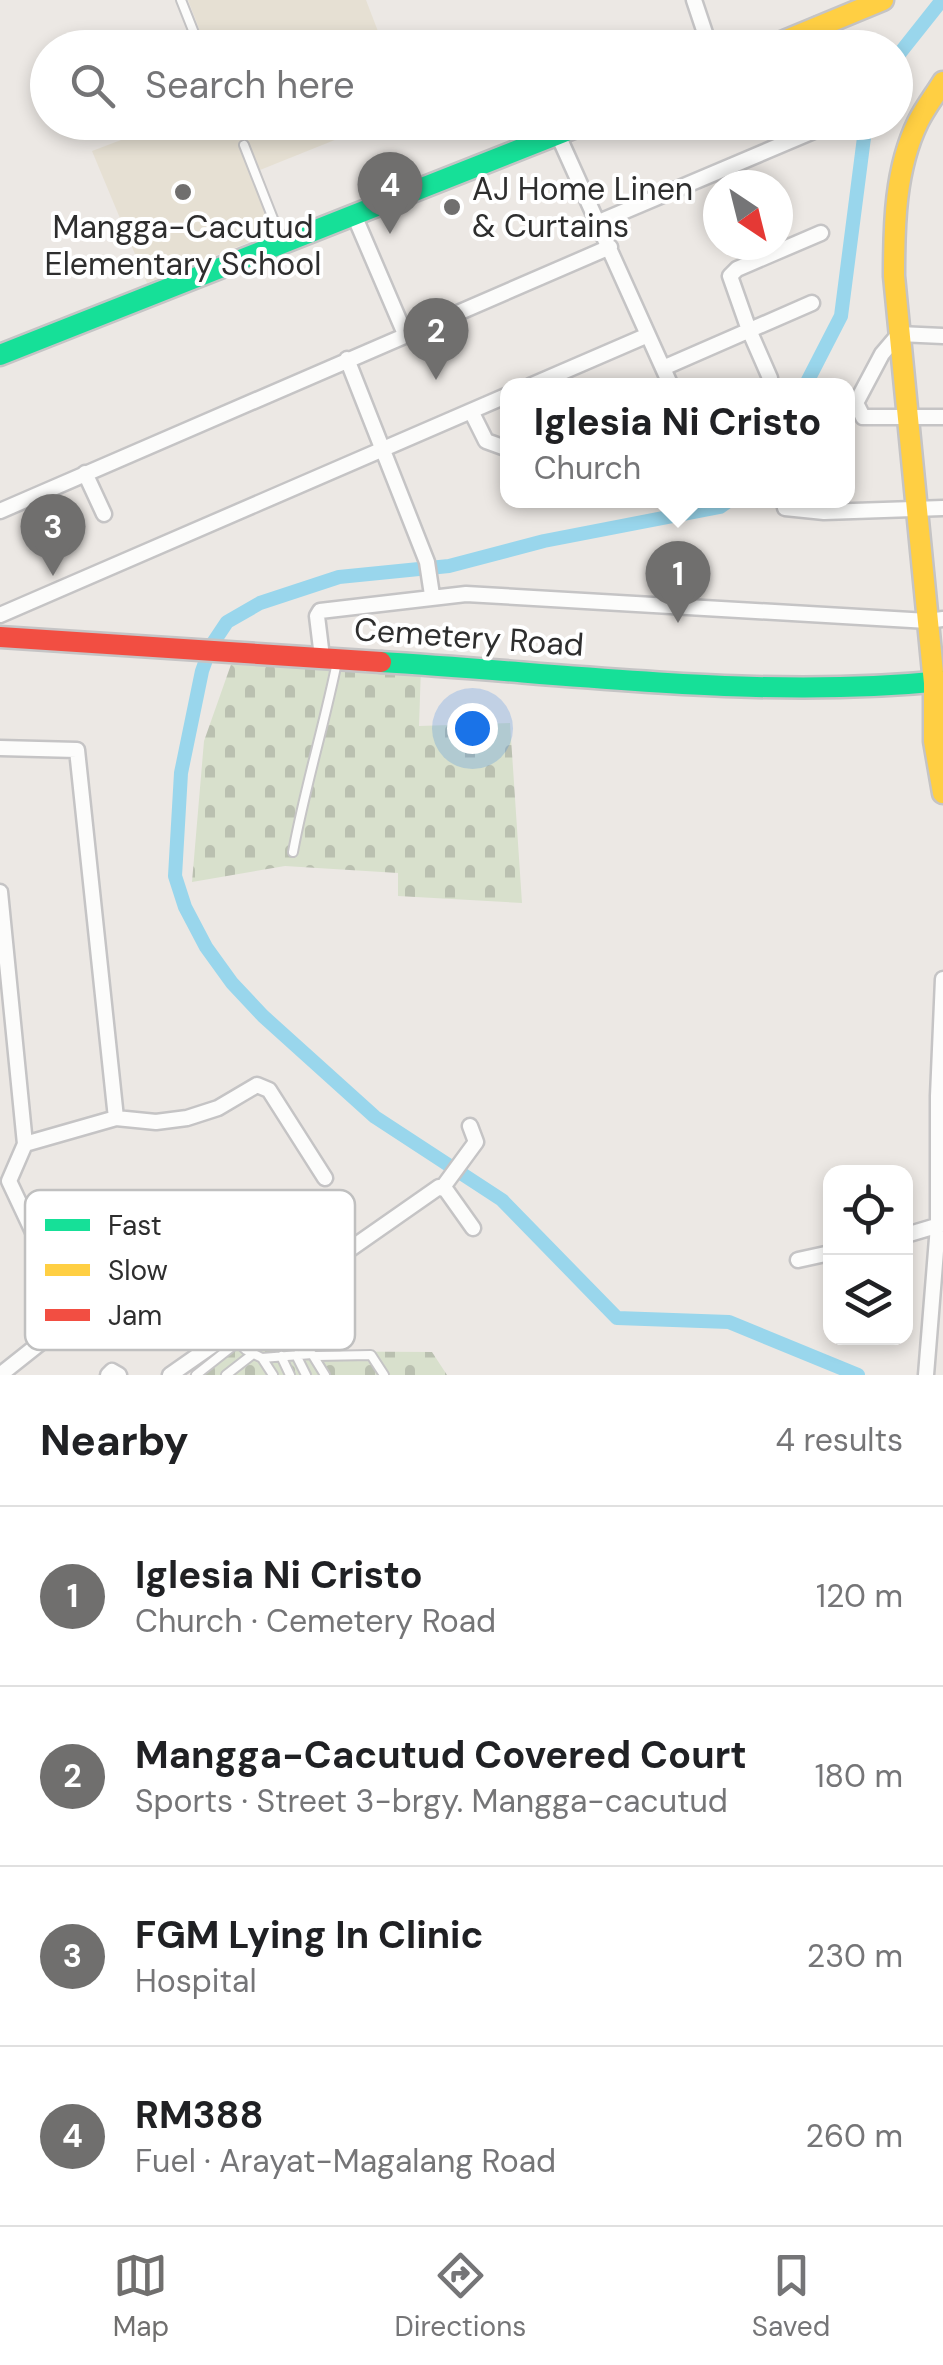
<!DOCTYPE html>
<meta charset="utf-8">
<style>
:root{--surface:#fff;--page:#f2f2f2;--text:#202124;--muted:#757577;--line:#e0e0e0;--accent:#706f6e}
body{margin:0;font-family:"DM Sans",sans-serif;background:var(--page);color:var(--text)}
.controls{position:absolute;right:30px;bottom:30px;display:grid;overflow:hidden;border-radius:20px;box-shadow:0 5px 15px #0003}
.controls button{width:90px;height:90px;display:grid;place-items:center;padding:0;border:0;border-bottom:2px solid var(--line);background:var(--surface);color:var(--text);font:50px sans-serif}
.compass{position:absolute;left:703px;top:170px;width:90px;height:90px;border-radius:50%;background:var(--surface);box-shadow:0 5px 15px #0003;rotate:145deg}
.you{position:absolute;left:472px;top:728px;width:35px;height:35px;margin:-25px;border:8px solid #fff;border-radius:50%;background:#1a73e8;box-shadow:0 0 0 15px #1a73e833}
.badge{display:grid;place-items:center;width:65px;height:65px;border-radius:50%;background:var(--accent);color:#fff;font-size:32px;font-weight:700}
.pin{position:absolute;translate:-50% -82px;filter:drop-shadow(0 2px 5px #0008)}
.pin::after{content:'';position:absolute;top:52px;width:35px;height:30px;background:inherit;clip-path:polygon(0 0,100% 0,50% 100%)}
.popup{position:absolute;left:500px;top:378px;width:355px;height:130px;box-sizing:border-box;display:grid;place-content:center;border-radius:20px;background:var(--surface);filter:drop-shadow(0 2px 8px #0005);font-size:32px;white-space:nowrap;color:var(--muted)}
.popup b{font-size:38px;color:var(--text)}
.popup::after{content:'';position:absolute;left:50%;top:100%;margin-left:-20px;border:20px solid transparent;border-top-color:var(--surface)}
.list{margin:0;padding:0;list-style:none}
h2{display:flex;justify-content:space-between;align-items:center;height:130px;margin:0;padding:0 40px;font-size:42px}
h2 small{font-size:32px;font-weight:400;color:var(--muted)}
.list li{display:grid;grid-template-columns:65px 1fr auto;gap:30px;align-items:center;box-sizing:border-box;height:180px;padding:0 40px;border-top:2px solid var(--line)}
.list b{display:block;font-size:38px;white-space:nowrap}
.list p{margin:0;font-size:32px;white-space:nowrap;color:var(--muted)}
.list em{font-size:32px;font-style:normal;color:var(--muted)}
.icon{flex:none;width:55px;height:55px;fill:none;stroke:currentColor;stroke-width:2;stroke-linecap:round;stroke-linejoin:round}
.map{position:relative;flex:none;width:943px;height:1375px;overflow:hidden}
.search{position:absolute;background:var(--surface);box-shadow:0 5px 15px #0003;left:30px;right:30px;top:30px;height:110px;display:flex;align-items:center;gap:25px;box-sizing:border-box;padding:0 35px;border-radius:55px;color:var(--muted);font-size:38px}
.sheet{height:850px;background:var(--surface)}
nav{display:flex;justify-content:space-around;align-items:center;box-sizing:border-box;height:140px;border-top:2px solid var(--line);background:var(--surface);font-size:28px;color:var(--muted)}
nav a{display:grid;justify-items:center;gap:5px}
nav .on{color:var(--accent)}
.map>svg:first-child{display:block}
.education{fill:#e6e0d3}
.cemetery{fill:url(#cemetery-stones)}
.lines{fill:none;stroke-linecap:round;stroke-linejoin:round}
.canal{stroke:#99d6ec;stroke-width:14}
.lane-casing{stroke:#c5c4c5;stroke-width:12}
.street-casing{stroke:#c5c4c5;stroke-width:19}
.fast-casing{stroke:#c5c4c5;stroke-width:25}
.slow-casing{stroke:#c5c4c5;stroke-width:25}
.jam-casing{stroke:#c5c4c5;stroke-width:25}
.lane{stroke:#fcfcfb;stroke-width:8}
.street{stroke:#fcfcfb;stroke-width:14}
.fast{stroke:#16e098;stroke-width:20}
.slow{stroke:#ffcf43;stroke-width:20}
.jam{stroke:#f24e42;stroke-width:20}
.poi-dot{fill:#706f6e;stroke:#fff;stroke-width:4}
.labels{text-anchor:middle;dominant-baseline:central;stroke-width:8;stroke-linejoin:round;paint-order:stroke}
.poi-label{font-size:32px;fill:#2e2e2e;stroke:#fff;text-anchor:start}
.street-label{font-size:32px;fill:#2e2e2e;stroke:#fff}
.key{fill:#fff;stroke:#c0c0c0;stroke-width:2.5}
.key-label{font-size:28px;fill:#2e2e2e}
</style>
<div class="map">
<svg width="943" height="1375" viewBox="0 0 943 1375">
<defs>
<pattern id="cemetery-stones" width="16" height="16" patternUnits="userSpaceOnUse" patternTransform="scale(2.5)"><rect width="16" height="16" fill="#d8e0cc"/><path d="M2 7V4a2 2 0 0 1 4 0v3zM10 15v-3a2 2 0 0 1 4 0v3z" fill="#bac0b0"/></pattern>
</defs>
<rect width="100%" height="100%" fill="#ece8e4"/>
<path class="education" d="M188,0h178l18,47h-178z
M166,123h211l-117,47 22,59 -135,54 -55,-132z"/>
<path class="cemetery" d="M234,656l187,11 -2,59 91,-3 12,180 -124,-7v-23l-113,-7 -93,16 12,-141z
M243,1339l8,12 181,1 15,23h-253z"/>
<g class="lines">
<path class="canal" d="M896,58l46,-58
M805,386l36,-70 25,-194
M730,500l-10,7 -176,34 -95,25 -110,11 -79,26 -33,19 -16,24 -9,25 -21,102 -6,103 10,31 21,40 26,36 31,33 112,101 127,83 115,118 112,4 129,53"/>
<defs>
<path id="lane" d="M181,0l19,48
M244,145l37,94
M293,852c12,-65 31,-126 44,-190
M227,1332l19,18 16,8 11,17
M296,1355l10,20
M281,1356l9,19
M316,1356l55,-1 13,20
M262,1358l50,-4 13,21
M196,1375l43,-34
M226,1375l27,-21"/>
<path id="street" d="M694,0l16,48
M818,24l11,24
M558,135l113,251
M354,215l51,119
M599,222l236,-100
M943,336l-44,-2 -17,20 -26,49 7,14h80
M347,359l80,203 5,33
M663,368l149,-65
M770,378l-21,-48 -19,-54 7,-7 84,-36
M530,386l118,-51
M471,411l15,30 22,8
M85,473l19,41
M785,508l39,4 119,-4
M0,511l610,-264
M0,615l508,-220
M322,657l-5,-41 3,-5 146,-17 462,27 15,-2
M0,748l77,2 39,368
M0,892l25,252 -16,37 64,136 -73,58
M25,1144l91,-26 40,4 31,-4 31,-10 39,-23 12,5 56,88
M443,1187l33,-45 -6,-16
M906,1235l37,-11
M798,1260l32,-7
M73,1317l59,-36 23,19 126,-90
M108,1375l4,-4 7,4
M170,1375l269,-188 7,3 27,38
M926,1375l12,-149v-130l5,-117"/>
<path id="fast" d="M0,355l589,-233
M381,662c185,11 377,38 562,19"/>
<path id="slow" d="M767,48l116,-48
M943,82c-8,13 -18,26 -25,40 -23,47 -24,102 -24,154l40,407v58l9,52"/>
<path id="jam" d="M0,637l381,25"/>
</defs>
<use href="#lane" class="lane-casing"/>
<use href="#street" class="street-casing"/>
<use href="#fast" class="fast-casing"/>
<use href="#slow" class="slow-casing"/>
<use href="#jam" class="jam-casing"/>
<use href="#lane" class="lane"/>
<use href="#street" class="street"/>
<use href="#fast" class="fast"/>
<use href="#slow" class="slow"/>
<use href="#jam" class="jam"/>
</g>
<g class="poi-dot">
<circle cx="183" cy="192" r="10"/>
<circle cx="452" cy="207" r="10"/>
</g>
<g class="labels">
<g class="poi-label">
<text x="472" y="189">AJ Home Linen<tspan x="472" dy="37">&amp; Curtains</tspan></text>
<text x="183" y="227" text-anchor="middle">Mangga-Cacutud<tspan x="183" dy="37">Elementary School</tspan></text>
</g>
<g class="street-label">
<text transform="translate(469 637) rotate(4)">Cemetery Road</text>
</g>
</g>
<rect x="25" y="1190" width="330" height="160" rx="15" class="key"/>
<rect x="45" y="1219" width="45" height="12" fill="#16e098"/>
<rect x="45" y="1264" width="45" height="12" fill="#ffcf43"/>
<rect x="45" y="1309" width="45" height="12" fill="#f24e42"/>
<g class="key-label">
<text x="108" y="1235">Fast</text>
<text x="108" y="1280">Slow</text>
<text x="108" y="1325">Jam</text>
</g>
</svg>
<div class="controls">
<button><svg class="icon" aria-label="locate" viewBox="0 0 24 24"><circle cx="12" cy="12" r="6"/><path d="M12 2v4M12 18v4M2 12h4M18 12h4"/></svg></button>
<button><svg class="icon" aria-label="layers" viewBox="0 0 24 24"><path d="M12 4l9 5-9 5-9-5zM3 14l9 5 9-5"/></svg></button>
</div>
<svg class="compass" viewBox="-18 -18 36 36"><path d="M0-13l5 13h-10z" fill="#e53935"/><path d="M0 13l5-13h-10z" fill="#757577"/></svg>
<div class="you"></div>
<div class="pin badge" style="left:678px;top:623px">1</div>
<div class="popup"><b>Iglesia Ni Cristo</b>Church</div>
<div class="pin badge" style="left:436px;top:380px">2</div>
<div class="pin badge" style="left:53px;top:576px">3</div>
<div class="pin badge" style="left:390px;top:234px">4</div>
<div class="search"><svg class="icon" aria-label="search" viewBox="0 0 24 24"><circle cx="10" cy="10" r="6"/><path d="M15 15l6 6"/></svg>Search here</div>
</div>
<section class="sheet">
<h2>Nearby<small>4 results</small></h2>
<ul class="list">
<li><span class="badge">1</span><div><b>Iglesia Ni Cristo</b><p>Church · Cemetery Road</p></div><em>120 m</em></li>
<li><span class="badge">2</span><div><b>Mangga-Cacutud Covered Court</b><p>Sports · Street 3-brgy. Mangga-cacutud</p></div><em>180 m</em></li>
<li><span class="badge">3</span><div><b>FGM Lying In Clinic</b><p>Hospital</p></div><em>230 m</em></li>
<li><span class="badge">4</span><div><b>RM388</b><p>Fuel · Arayat-Magalang Road</p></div><em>260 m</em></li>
</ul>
</section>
<nav>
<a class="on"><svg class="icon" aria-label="map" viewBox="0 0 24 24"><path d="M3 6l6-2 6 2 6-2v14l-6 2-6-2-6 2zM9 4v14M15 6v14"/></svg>Map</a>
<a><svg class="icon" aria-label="directions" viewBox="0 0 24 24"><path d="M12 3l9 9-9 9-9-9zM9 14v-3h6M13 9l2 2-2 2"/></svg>Directions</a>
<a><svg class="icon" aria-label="saved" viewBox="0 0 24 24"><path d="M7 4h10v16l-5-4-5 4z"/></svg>Saved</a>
</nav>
